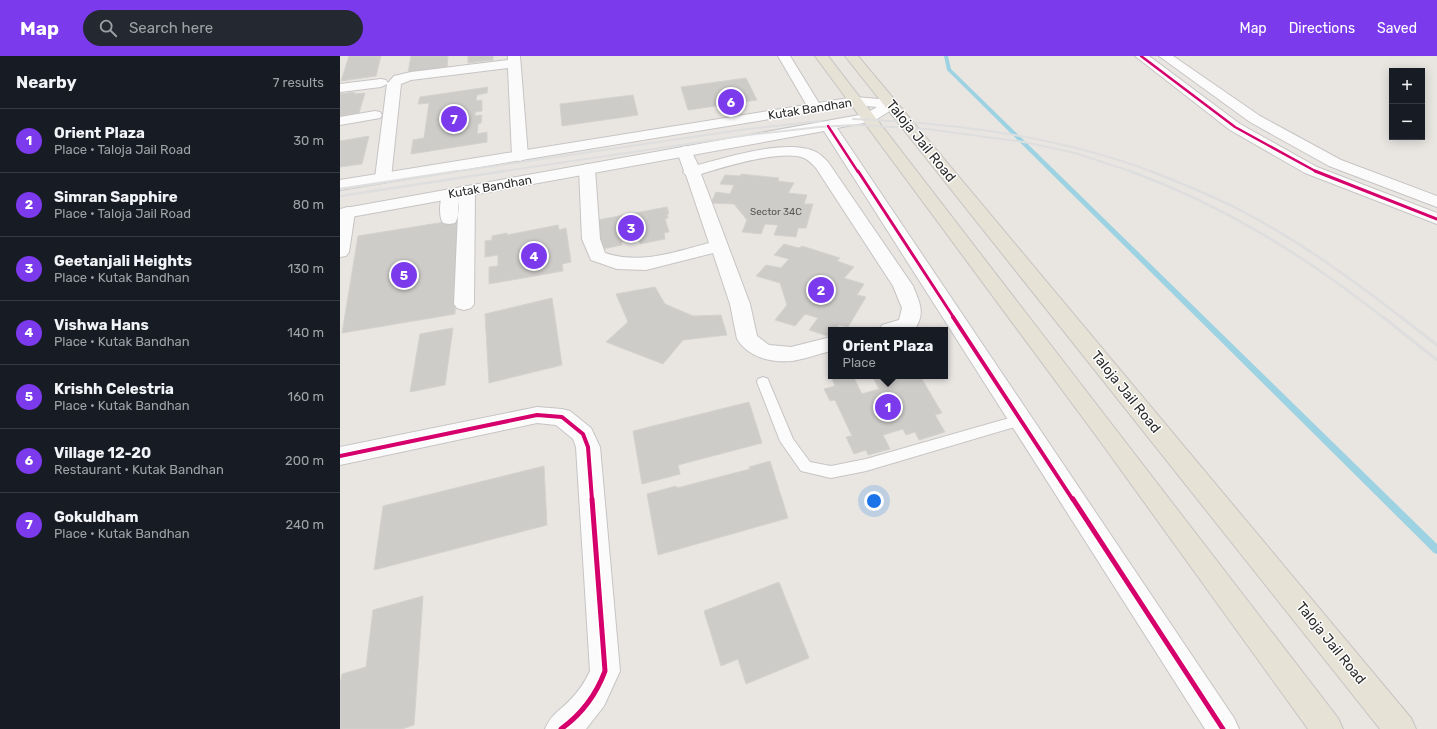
<!DOCTYPE html>
<meta charset="utf-8">
<style>
:root{--surface:#171b24;--page:#242831;--text:#f1f3f6;--muted:#9ea1a6;--line:#363941;--accent:#7c3aed}
body{margin:0;font-family:Rubik,sans-serif;background:var(--page);color:var(--text)}
.controls{position:absolute;right:12px;top:12px;display:grid;overflow:hidden;border-radius:0px;box-shadow:0 2px 10px #0003}
.controls button{width:36px;height:36px;display:grid;place-items:center;padding:0;border:0;border-bottom:1px solid var(--line);background:var(--surface);color:var(--text);font:20px sans-serif}
.you{position:absolute;left:534px;top:445px;width:14px;height:14px;margin:-10px;border:3px solid #fff;border-radius:50%;background:#1a73e8;box-shadow:0 0 0 6px #1a73e833}
.badge{display:grid;place-items:center;width:26px;height:26px;border-radius:50%;background:var(--accent);color:#fff;font-size:13px;font-weight:700}
.pin{position:absolute;translate:-50% -50%;border:2px solid #fff;box-shadow:0 1px 4px #0006}
.popup{position:absolute;left:488px;top:271px;width:120px;height:52px;box-sizing:border-box;display:grid;place-content:center;border-radius:0px;background:var(--surface);filter:drop-shadow(0 1px 3px #0005);font-size:13px;white-space:nowrap;color:var(--muted)}
.popup b{font-size:15px;color:var(--text)}
.popup::after{content:'';position:absolute;left:50%;top:100%;margin-left:-8px;border:8px solid transparent;border-top-color:var(--surface)}
.list{margin:0;padding:0;list-style:none}
h2{display:flex;justify-content:space-between;align-items:center;height:52px;margin:0;padding:0 16px;font-size:17px}
h2 small{font-size:13px;font-weight:400;color:var(--muted)}
.list li{display:grid;grid-template-columns:26px 1fr auto;gap:12px;align-items:center;box-sizing:border-box;height:64px;padding:0 16px;border-top:1px solid var(--line)}
.list b{display:block;font-size:15px;white-space:nowrap}
.list p{margin:0;font-size:13px;white-space:nowrap;color:var(--muted)}
.list em{font-size:13px;font-style:normal;color:var(--muted)}
.icon{flex:none;width:22px;height:22px;fill:none;stroke:currentColor;stroke-width:2;stroke-linecap:round;stroke-linejoin:round}
.map{position:relative;flex:none;width:1097px;height:673px;overflow:hidden}
header{display:flex;align-items:center;gap:24px;box-sizing:border-box;height:56px;padding:0 20px;background:var(--accent);color:#fff}
header strong{font-size:19px}
nav{display:flex;gap:22px;margin-inline-start:auto;font-size:14px}
.search{width:280px;height:36px;background:var(--page);display:flex;align-items:center;gap:10px;box-sizing:border-box;padding:0 14px;border-radius:22px;color:var(--muted);font-size:15px}
main{display:flex}
aside{flex:1;background:var(--surface)}
.map>svg:first-child{display:block}
.lines{fill:none;stroke-linecap:round;stroke-linejoin:round}
.stream{fill:#9dd2e3;fill-rule:evenodd}
.building{fill:#ceccc9;stroke:#d4d2ce}
.lane-casing{stroke:#c6c4c4;stroke-width:2}
.street-casing{stroke:#c6c4c4;stroke-width:2}
.secondary-casing{stroke:#c6c4c4;stroke-width:2}
.primary-casing{stroke:#c5c4c2;stroke-width:2}
.lane{fill:#fcfbfb;fill-rule:evenodd}
.street{fill:#fcfbfb;fill-rule:evenodd}
.secondary{fill:#fcfbfb;fill-rule:evenodd}
.primary{fill:#e6e2d6;fill-rule:evenodd}
.rail-far2{stroke:#dededf;stroke-width:2}
.rail-far1{stroke:#dededf;stroke-width:2.5}
.rail{stroke:#dededf;stroke-width:3}
.cycleway-far3-casing{stroke:#fff;stroke-width:4}
.cycleway-far2-casing{stroke:#fff;stroke-width:5}
.cycleway-far1-casing{stroke:#fff;stroke-width:6}
.cycleway-casing{stroke:#fff;stroke-width:8}
.cycleway-far3{stroke:#d6006c;stroke-width:2.5}
.cycleway-far2{stroke:#d6006c;stroke-width:3}
.cycleway-far1{stroke:#d6006c;stroke-width:4}
.cycleway{stroke:#d6006c;stroke-width:5}
.labels{text-anchor:middle;dominant-baseline:central;stroke-width:3;stroke-linejoin:round;paint-order:stroke}
.far-number-label{font-size:10px;fill:#565655}
.far-street-label{font-size:12px;fill:#2c2c2c;stroke:#fff}
.street-label{font-size:14px;fill:#2c2c2c;stroke:#fff}
</style>
<header>
<strong>Map</strong>
<div class="search"><svg class="icon" aria-label="search" viewBox="0 0 24 24"><circle cx="10" cy="10" r="6"/><path d="M15 15l6 6"/></svg>Search here</div>
<nav><a>Map</a><a>Directions</a><a>Saved</a></nav>
</header>
<main>
<aside>
<h2>Nearby<small>7 results</small></h2>
<ul class="list">
<li><span class="badge">1</span><div><b>Orient Plaza</b><p>Place · Taloja Jail Road</p></div><em>30 m</em></li>
<li><span class="badge">2</span><div><b>Simran Sapphire</b><p>Place · Taloja Jail Road</p></div><em>80 m</em></li>
<li><span class="badge">3</span><div><b>Geetanjali Heights</b><p>Place · Kutak Bandhan</p></div><em>130 m</em></li>
<li><span class="badge">4</span><div><b>Vishwa Hans</b><p>Place · Kutak Bandhan</p></div><em>140 m</em></li>
<li><span class="badge">5</span><div><b>Krishh Celestria</b><p>Place · Kutak Bandhan</p></div><em>160 m</em></li>
<li><span class="badge">6</span><div><b>Village 12-20</b><p>Restaurant · Kutak Bandhan</p></div><em>200 m</em></li>
<li><span class="badge">7</span><div><b>Gokuldham</b><p>Place · Kutak Bandhan</p></div><em>240 m</em></li>
</ul>
</aside>
<div class="map">
<svg width="1097" height="673" viewBox="0 0 1097 673">
<rect width="100%" height="100%" fill="#e9e6e2"/>
<g class="lines">
<path class="stream" d="M604,0h4l3,13 486,475v10l-3,-1 -487,-483z"/>
</g>
<path class="building" d="M9,0h32l-5,20 -35,5z
M71,0h37l-1,12 -39,5z
M128,0h25v4l-25,3z
M406,22l11,22 -69,10 -7,-23z
M148,31l-1,6 -10,2 -1,6 6,-1v11l-7,1v4l7,-1 -1,8 -3,1 -1,10 10,-2v10l-76,12 2,-14 11,-2 5,-35 -11,1 2,-7z
M15,36l-1,2 11,-1 -6,20 -19,3v-22z
M293,39l5,20 -76,11 -2,-22z
M29,80l-7,28 -22,3v-26z
M401,118l38,4 -1,3 16,2 -6,10 19,2 -3,9h9l-7,24h-8l-2,9 -22,-2 4,-10 -13,-1 -4,10 -19,-2 5,-12 -13,-16 -23,-1 5,-11 14,2 4,-9 -14,-1 5,-9 15,1z
M327,151l2,7h-2l1,4 -3,1 4,13 -5,1 1,6 -25,5 -1,-3 -8,1v-2l-10,2 1,3 -24,5v-30z
M117,164l-2,94 -113,19 16,-97z
M218,169l1,5 7,-2 5,34 -9,2 1,7 -74,13v-17l9,-1v-11l-13,2v-16l7,-1v-4l15,-3v2z
M444,188l15,4 3,-2 38,12 -3,3 17,6 -10,11 20,6 -7,11 9,2 -18,30 -9,-2 -3,5h-5v7l-22,-7 9,-12 -13,-4 -10,12 -20,-6 12,-15 -7,-22 -24,-7 10,-11 15,3 8,-9 -15,-4z
M315,231l10,17 28,12 28,-1 6,20 -44,5 -20,24 -57,-22 22,-20 -12,-28z
M212,242l10,67 -73,18 -4,-69z
M113,272l-8,57 -35,7 10,-58z
M500,320h9l1,3 4,-1 8,16 17,-5 -7,-13h38l2,3 8,-3 22,37 -7,2 10,17 -26,8 -4,-8 -9,3 -3,-6 -20,6 7,14 -22,6 -2,-5 -12,4 -8,-17 6,-1 -17,-36 -5,1 -6,-12 11,-3 -3,-8z
M409,346l13,41 -84,22 2,9 -38,10 -9,-53z
M430,405l18,57 -130,37 -11,-61 29,-8 1,2 73,-19 -1,-2z
M204,410l3,59 -173,45 9,-64z
M439,526l30,76 -63,26 -8,-25 -17,7 -17,-55z
M83,540l-9,129 -12,4h-62v-45l2,-10 24,-7 7,-57z"/>
<g class="lines">
<defs>
<path id="lane" d="M423,321l5,2 1,3 24,57 17,23 21,4 35,-7 154,-44 5,1 2,4 -2,4 -159,47 -35,7 -30,-7 -21,-30 -23,-59 1,-3z"/>
<path id="street" d="M168,0h12l8,100 -3,3 -5,2 -5,-2 -3,-3 -4,-88 -97,12 -10,4 -10,94 -2,3 -6,2 -6,-2 -2,-3 12,-94 -6,3 -41,5v-8l41,-5 5,1 2,3 6,-7 17,-4 97,-12z
M438,0h12l32,52 -2,3 -5,1 -5,-1z
M35,55l5,1 2,3 -2,3 -40,7v-8z
M345,90l5,2 8,17c29,-8 90,-27 118,-13 4,2 8,6 12,10l85,124c6,16 13,26 2,43l-36,1 3,-5 17,-5 3,-12 -9,-22 -77,-118c-3,-3 -7,-8 -12,-10 -22,-9 -80,9 -103,16l49,130 7,32 12,9 22,2 40,-10v14c-13,3 -26,8 -39,10 -21,2 -44,-4 -55,-22l-7,-35 -17,-51 -67,17 -29,-1 -26,-9 -9,-21 -3,-70 2,-3 6,-2 6,2 2,3 5,70 5,14c36,12 69,-1 104,-10l-23,-68 -3,-3 1,-1 -7,-20 3,-3z
M127,130l6,2 2,3 -1,113 -3,4 -7,2 -7,-2 -3,-4 5,-113 2,-3z
M110,133l6,2c4,6 4,25 -1,32l-6,1 -6,-1c-5,-7 -3,-26 1,-32z
M7,151l6,1 2,4 -6,40 -3,4 -6,1v-47z
M197,351l25,2 8,2 21,17 9,19 20,224 -16,35 -18,23h-41c7,-16 14,-17 25,-29 8,-8 15,-18 20,-29l-14,-224 -3,-8 -17,-14 -19,-2 -197,42v-18z"/>
<path id="secondary" d="M795,0h14l91,68 77,43 120,46v11l-132,-51 -75,-43z
M819,0h14l87,60 81,44 96,36v11l-108,-41 -79,-44z
M515,41l36,3 5,1 2,3 -2,3 -22,14 -37,7 397,590 5,11h-34l-381,-598 -484,88v-10l525,-95 12,-7 -22,-2 -515,85v-10z"/>
<path id="primary" d="M475,0h13l510,662 5,11h-35l-208,-288z
M505,0h13l553,662 5,11h-36z"/>
</defs>
<use href="#lane" class="lane-casing"/>
<use href="#street" class="street-casing"/>
<use href="#secondary" class="secondary-casing"/>
<use href="#primary" class="primary-casing"/>
<use href="#lane" class="lane"/>
<use href="#street" class="street"/>
<use href="#secondary" class="secondary"/>
<use href="#primary" class="primary"/>
<path class="rail-far2" d="M513,63c102,4 204,17 300,53
M113,116l294,-43 74,-8
M158,116l250,-37 71,-8 37,-2 71,4 97,13 51,11 58,19"/>
<path class="rail-far1" d="M790,115c95,35 175,85 254,147
M810,115c31,12 61,24 90,39 58,30 111,68 162,108
M0,133l119,-18
M0,140l165,-25"/>
<path class="rail" d="M1043,261l54,43
M1061,261l36,28"/>
<defs>
<path id="cycleway-far3" d="M801,0l94,71 82,45
M488,70l30,46"/>
<path id="cycleway-far2" d="M518,115l96,147
M975,115l122,48"/>
<path id="cycleway-far1" d="M613,261l120,183
M0,400l197,-41 25,2 21,17 5,13 4,53"/>
<path id="cycleway" d="M733,443l150,230
M221,673c21,-15 35,-34 44,-58l-13,-172"/>
</defs>
<use href="#cycleway-far3" class="cycleway-far3-casing"/>
<use href="#cycleway-far2" class="cycleway-far2-casing"/>
<use href="#cycleway-far1" class="cycleway-far1-casing"/>
<use href="#cycleway" class="cycleway-casing"/>
<use href="#cycleway-far3" class="cycleway-far3"/>
<use href="#cycleway-far2" class="cycleway-far2"/>
<use href="#cycleway-far1" class="cycleway-far1"/>
<use href="#cycleway" class="cycleway"/>
</g>
<g class="labels">
<g class="far-number-label">
<text x="436" y="156">Sector 34C</text>
</g>
<g class="far-street-label">
<text transform="translate(470 53) rotate(-9)">Kutak Bandhan</text>
<text transform="translate(150 131) rotate(-10)">Kutak Bandhan</text>
</g>
<g class="street-label">
<text transform="translate(581 85) rotate(51)">Taloja Jail Road</text>
<text transform="translate(786 336) rotate(51)">Taloja Jail Road</text>
<text transform="translate(991 587) rotate(51)">Taloja Jail Road</text>
</g>
</g>
</svg>
<div class="controls">
<button>+</button>
<button>−</button>
</div>
<div class="you"></div>
<div class="pin badge" style="left:548px;top:351px">1</div>
<div class="popup"><b>Orient Plaza</b>Place</div>
<div class="pin badge" style="left:481px;top:234px">2</div>
<div class="pin badge" style="left:291px;top:172px">3</div>
<div class="pin badge" style="left:194px;top:200px">4</div>
<div class="pin badge" style="left:64px;top:219px">5</div>
<div class="pin badge" style="left:391px;top:46px">6</div>
<div class="pin badge" style="left:114px;top:63px">7</div>
</div>
</main>
